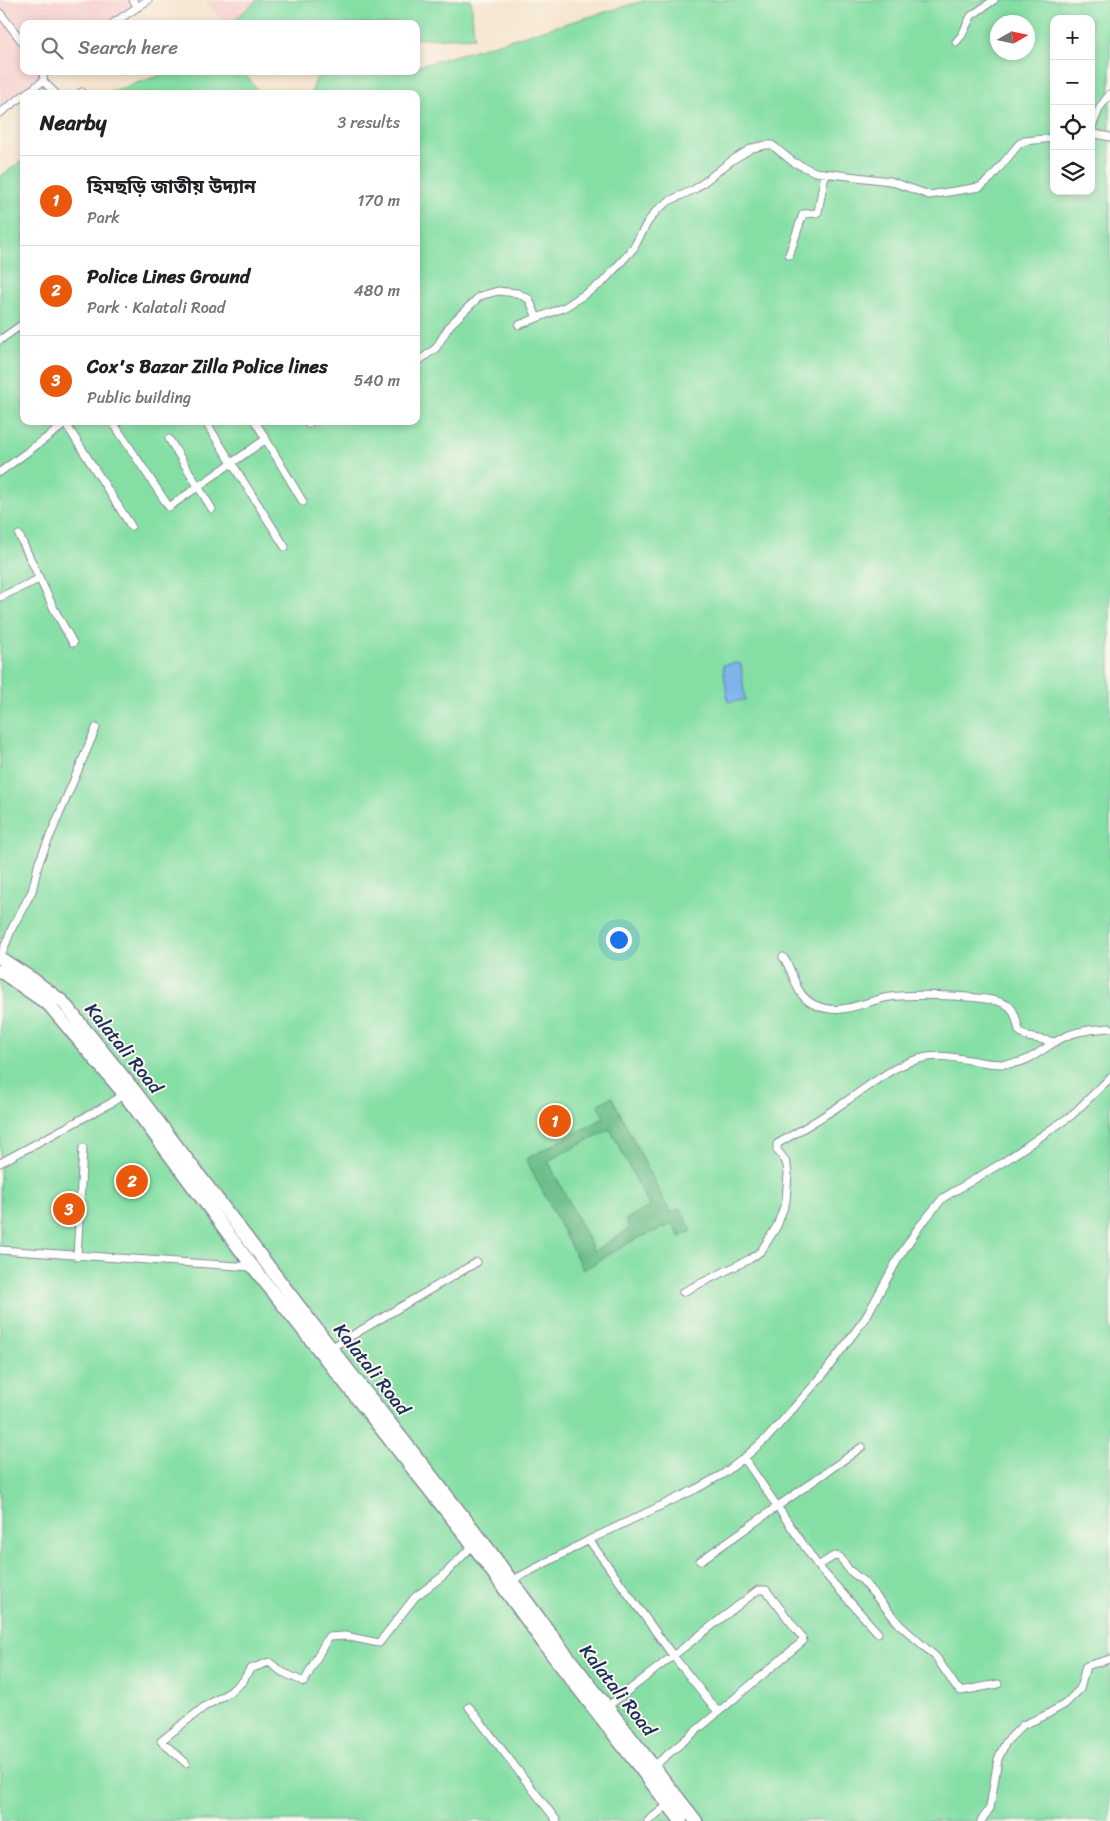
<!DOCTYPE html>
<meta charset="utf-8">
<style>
:root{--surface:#fff;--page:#f2f2f2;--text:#202124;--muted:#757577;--line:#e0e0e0;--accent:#ea580c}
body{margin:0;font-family:Sriracha,"Noto Sans Bengali",sans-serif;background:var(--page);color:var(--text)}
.controls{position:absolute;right:15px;top:15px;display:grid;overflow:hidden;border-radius:10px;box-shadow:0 2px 8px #0003}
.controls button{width:45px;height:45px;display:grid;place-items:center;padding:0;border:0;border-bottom:1px solid var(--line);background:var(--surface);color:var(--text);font:25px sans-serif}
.compass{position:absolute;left:990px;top:15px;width:45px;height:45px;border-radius:50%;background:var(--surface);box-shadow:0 2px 8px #0003;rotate:81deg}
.you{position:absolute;left:618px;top:939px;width:18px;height:18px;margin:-12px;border:4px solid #fff;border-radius:50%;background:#1a73e8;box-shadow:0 0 0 8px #1a73e833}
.badge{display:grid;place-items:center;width:32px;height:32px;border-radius:50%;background:var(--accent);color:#fff;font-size:16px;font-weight:700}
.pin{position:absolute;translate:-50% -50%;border:2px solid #fff;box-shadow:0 1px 5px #0006}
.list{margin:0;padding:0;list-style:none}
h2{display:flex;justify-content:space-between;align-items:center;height:65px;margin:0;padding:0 20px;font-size:21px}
h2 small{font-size:16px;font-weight:400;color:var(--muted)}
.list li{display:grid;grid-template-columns:32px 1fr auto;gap:15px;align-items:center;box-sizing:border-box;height:90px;padding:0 20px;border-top:1px solid var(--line)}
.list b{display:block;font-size:19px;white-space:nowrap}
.list p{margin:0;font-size:16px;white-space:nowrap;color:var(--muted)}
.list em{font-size:16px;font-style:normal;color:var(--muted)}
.icon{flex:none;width:28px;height:28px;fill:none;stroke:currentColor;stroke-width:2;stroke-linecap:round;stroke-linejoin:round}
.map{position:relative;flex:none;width:1110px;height:1821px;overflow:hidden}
.search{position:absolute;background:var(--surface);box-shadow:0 2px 8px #0003;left:20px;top:20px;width:400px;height:55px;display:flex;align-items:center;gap:12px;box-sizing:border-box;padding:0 18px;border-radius:10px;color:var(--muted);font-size:19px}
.panel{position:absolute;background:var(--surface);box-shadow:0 2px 8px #0003;left:20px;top:90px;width:400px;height:335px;border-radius:10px}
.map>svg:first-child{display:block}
.built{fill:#f7d0cf}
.green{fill:#85dfa5;stroke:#508782;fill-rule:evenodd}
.forest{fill:#6cbe8a;stroke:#447674;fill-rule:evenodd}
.water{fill:#7fb3ec;stroke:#4d71a5}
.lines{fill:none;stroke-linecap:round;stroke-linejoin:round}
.street-casing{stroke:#888a96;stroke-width:9}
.highway-casing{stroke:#888a96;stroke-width:15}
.street{stroke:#fff;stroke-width:7}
.highway{stroke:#fff;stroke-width:12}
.labels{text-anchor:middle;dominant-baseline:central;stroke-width:4;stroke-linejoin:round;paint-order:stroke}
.street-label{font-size:19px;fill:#1b2f5e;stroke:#fbf7ec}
</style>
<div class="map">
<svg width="1110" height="1821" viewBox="0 0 1110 1821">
<rect width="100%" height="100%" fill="#fbf7ec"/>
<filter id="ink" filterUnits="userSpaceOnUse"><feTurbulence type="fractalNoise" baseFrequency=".02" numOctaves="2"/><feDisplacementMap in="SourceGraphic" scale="10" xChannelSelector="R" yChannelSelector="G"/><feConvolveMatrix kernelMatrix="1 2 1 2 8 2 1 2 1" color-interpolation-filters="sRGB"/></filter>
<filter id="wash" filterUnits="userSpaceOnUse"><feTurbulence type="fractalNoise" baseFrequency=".0096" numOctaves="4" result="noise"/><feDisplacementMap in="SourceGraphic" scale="20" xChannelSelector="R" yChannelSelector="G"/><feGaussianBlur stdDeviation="1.12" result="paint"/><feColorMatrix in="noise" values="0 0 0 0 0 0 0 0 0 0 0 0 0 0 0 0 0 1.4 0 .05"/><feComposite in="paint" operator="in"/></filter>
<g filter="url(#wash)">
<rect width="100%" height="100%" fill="#f6e5ce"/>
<path class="built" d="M0,0h147l-35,24h-88v47h23l-23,28 -24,18z
M204,0h53l-27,24h-5z"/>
<path class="green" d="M257,0h214l3,37 -58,2v-15h-186z
M647,0h463v1821h-1110v-1644l24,-18v262h392v-327h-105l7,-21 -2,-2h100v-4zM1054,19h37v172h-37zM998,22h30v30h-30z
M174,71h68l16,19 -5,4h-144l3,-3z"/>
<path class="forest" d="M612,1097l58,116 10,-5 12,23 -12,6 -7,-13 -37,15 -53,31 -57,-111 78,-41 -6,-14zM610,1129l40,78 -24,12 3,10 -35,22 -46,-90z"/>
<path class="water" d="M737,663l4,1 4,36 -17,2 -5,-37z"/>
</g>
<g filter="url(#ink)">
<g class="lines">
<defs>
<path id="street" d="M133,0l5,7
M0,13l24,31
M112,24l36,-24
M956,42l6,-7 9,-19 23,-16
M43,81l13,13
M26,94l17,-13 1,-10
M79,94l3,-2
M0,113l24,-18
M1091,129l9,-22 10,-13
M1091,133l19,4
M789,255l14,-41 13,-1 2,-1 7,-38
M519,325l46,-18 37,-24 31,-34 14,-26 10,-13 12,-9 26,-12 36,-28 21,-13 14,-3h6l21,17 22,10 75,9 39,14 51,-8 11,-9 28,-34 6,-3 29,-3
M0,340l24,-17
M416,363l20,-15 14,-23 30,-29 18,-5 19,2 12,6 8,19
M112,421l57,86 97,-68
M205,421l80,126
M255,421l48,81
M66,424l65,102
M308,424l4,-3
M169,439l43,70
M0,472l68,-50
M19,535l35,74 19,34
M0,597l39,-18
M783,957c12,15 10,36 30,47 27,14 50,-3 77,-7 19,-3 107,-3 120,10 6,6 7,16 9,24l9,6 27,5
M0,958l12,-30 20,-37 7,-29 57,-134
M0,1163l111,-60 13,-9
M0,1250l252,17
M77,1257l6,-109
M683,1292l67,-33 11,-8 16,-25 9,-25 2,-28 -1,-7 -2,-6 -8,-10v-6c24,-14 48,-28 71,-44 26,-17 48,-38 80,-43 29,-4 58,11 87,6 18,-2 36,-22 54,-28 13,-5 27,-6 41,-7
M329,1349l148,-87
M744,1458l74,108 60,67
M589,1540l107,-51 27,-15 21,-16 24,-21 54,-61 44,-59 33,-60 20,-30 24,-29 62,-37 67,-46 38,-37
M700,1561l162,-114
M818,1566l16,-10 6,1 9,13 14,11 37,44 36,32 20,30 5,4 37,-7
M513,1580l76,-40 85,117 44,55
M469,1707l88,114
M607,1707l151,-117h8l36,47 1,4 -149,125
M186,1763l-25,-22 43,-34 26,-15 13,-11 7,-12 19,-7 13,10 22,10 24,-45 17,-1 34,7 36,-46 28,-21 30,-31
M648,1821l20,-16
M981,1821l9,-13 8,-49 8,-17 17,-17 21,-9 21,-12 15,-15 6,-23 24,-7"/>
<path id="highway" d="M0,958l34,22 29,22 71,88 197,258 150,191 74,101 141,181
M0,971l49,34 75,89 129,173 220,278 74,103 134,173"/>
</defs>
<use href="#street" class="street-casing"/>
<use href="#highway" class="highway-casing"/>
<use href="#street" class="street"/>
<use href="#highway" class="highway"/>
</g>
</g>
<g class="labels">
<g class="street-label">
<text transform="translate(124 1048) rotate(51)">Kalatali Road</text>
<text transform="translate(372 1369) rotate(52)">Kalatali Road</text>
<text transform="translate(618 1690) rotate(52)">Kalatali Road</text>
</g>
</g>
</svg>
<div class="controls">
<button>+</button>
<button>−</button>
<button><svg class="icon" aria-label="locate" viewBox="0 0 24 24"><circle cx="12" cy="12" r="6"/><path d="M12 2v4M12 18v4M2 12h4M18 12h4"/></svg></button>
<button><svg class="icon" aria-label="layers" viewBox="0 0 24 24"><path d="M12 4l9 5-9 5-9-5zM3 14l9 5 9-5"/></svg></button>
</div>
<svg class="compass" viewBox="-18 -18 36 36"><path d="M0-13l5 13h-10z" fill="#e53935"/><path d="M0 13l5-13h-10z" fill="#757577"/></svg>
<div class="you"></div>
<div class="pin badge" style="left:555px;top:1121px">1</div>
<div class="pin badge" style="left:132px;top:1181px">2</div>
<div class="pin badge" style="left:69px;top:1209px">3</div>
<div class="search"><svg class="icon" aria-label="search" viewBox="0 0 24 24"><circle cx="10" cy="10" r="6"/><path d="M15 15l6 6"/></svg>Search here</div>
<section class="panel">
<h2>Nearby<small>3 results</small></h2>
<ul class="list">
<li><span class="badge">1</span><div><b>হিমছড়ি জাতীয় উদ্যান</b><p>Park</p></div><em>170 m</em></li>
<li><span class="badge">2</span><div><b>Police Lines Ground</b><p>Park · Kalatali Road</p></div><em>480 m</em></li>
<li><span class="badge">3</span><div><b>Cox's Bazar Zilla Police lines</b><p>Public building</p></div><em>540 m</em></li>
</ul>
</section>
</div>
